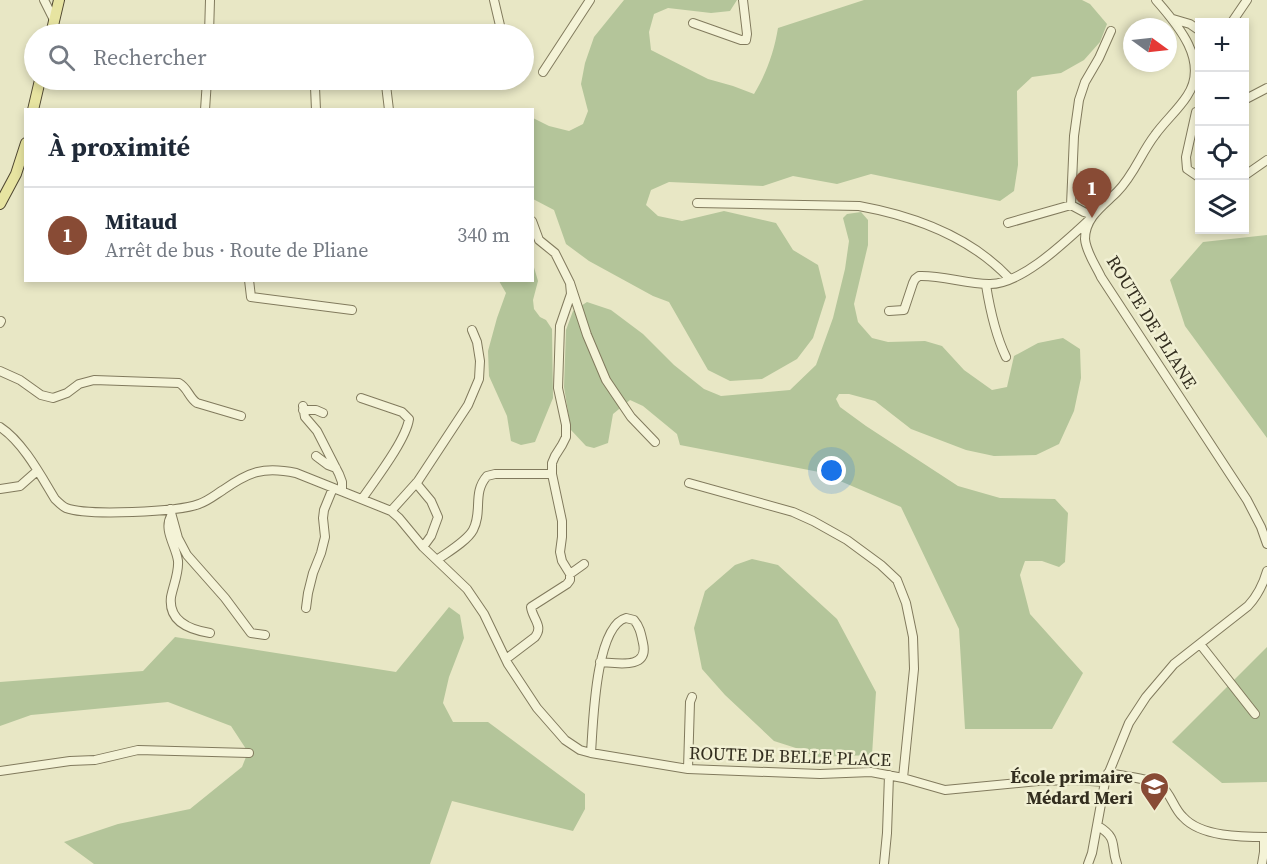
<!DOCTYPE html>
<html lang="fr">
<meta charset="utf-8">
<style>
:root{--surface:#fff;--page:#f2f2f3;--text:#1f2937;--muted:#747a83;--line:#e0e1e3;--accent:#884b35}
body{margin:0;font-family:"Source Serif 4",serif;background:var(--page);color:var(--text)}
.controls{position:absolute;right:18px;top:18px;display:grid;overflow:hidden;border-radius:0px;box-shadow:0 3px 9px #0003}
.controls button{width:54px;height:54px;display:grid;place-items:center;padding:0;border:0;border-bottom:2px solid var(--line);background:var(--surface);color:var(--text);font:30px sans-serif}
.compass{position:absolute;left:1123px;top:18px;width:54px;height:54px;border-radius:50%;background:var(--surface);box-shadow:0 3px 9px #0003;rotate:105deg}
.you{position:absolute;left:832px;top:471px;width:21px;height:21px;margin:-15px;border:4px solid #fff;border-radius:50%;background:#1a73e8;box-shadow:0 0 0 9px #1a73e833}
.badge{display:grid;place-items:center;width:39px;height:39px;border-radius:50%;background:var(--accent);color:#fff;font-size:20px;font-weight:700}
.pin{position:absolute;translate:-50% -50px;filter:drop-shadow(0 2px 3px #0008)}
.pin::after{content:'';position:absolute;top:32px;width:21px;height:18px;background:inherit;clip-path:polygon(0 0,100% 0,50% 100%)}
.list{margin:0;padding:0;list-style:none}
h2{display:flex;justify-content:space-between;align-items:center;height:78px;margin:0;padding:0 24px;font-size:26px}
h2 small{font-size:20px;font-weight:400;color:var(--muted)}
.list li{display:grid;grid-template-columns:39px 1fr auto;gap:18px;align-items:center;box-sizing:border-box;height:96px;padding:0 24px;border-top:2px solid var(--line)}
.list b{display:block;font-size:22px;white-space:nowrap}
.list p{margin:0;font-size:20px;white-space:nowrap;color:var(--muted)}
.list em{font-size:20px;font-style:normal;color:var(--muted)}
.icon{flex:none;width:33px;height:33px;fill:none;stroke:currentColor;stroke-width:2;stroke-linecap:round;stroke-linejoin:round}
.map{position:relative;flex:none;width:1267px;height:864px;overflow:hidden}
.search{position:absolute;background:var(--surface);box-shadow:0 3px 9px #0003;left:24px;top:24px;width:510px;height:66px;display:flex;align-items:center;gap:15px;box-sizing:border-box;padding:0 21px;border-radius:33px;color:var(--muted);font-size:22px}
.panel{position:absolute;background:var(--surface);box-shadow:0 3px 9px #0003;left:24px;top:108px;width:510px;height:174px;border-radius:0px}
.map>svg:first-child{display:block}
.green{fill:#b4c59a}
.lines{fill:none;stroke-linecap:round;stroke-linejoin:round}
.minor-casing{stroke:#817a5d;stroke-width:10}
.major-casing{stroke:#4f4731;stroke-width:12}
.minor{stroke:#f4f3d7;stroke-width:8}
.major{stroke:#e7e4a1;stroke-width:10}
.labels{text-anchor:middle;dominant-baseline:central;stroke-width:5;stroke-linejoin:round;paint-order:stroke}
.street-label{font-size:18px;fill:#332e1f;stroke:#f1f0d3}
.poi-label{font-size:18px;font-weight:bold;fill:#332e1f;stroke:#f1f0d3;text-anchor:end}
</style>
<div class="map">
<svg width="1267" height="864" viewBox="0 0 1267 864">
<rect width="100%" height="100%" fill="#e8e7c5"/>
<path class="green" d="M624,0h113l-7,11 -19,2 -43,-5 -14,6 -5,18 2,18 57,29 25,7 21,8c13,-22 20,-42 24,-66l86,-28h218l8,4 17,20 -7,18 -16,18 -23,13 -29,4 -15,14 1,74 -4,26 -14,10 -129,-27 -34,10 -44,-8 -30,10 -94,-4 -18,8 -5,15 12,11 24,5 42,-10 52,12 17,27 25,15 8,32 -13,41 -16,21 -35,20 -32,2 -22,-11 -39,-68 -16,-6 -64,-35 -23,-17 -12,-34 -21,-11v-81l16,8 20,5 14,-7 5,-13 -7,-27 4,-21 9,-26z
M861,212l7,8v25l-14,59 4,18 14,16 16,4 37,-1 17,5 22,24 28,20 15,-3 7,-31 24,-13 25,-5 17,11 1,29 -7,33 -15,33 -23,11 -42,1 -28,-6 -55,-21 -36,-28 -26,-7h-10l-3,5 4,8 26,19 92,60 42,12 55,1 13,14 -3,49 -6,5 -17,-6h-17l-5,14 10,39 53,59 -31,56h-87l-6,-100 -58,-122 -82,-35 -139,-27 -3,-11 -34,-28 -13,-6 -17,14 -5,29 -14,5 -8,-2 -15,-16 -7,-43 2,-57 7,-19 14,-9 24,8 32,24 31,31 30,24 17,7 69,-6 26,-25 17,-47 12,-49 4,-28 -6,-23 4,-4z
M1267,235v203l-82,-112 -15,-46 33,-38z
M533,264l5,17 -5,19 1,9 6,8 6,3 6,9 1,69 -18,44 -14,3 -10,-4 -4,-25 -18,-40 -1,-25 9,-33 9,-25 -7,-12 33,-1z
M752,559l26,6 59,54 39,73 -4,63 -56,2 -17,-8 -25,-8 -49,-46 -23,-26 -8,-41 11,-37 30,-26z
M449,607l11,8 4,23 -15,39 -6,26 10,19h35l97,72v15l-12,22 -121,-30 -22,63h-336l-30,-22 54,-18 72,-15 52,-42 6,-15 -17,-26 -63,-24 -137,13 -31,11v-44l143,-11 32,-34 221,35z
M1267,647v135l-45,1 -50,-41z"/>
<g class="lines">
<defs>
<path id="minor" d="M44,0l10,20
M494,0l8,34
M1156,0c22,25 54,62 31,96 -9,14 -22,25 -32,39 -14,18 -21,40 -38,57 -13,13 -32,25 -32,47 1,13 11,27 16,38l146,223 14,27 6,17
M1173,19l17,5 10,7
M1232,22l15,-22
M693,23l48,17h5l1,-6 -4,-34
M209,34l1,-34
M543,72l47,-72
M308,80l5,2 2,5 1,23
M386,85l3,25
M1244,100l23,-12
M205,110l2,-30
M1196,112l-10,45 1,12 13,9
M1244,176l23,-16
M697,203l162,3c55,10 112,31 151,73
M1071,205l3,-69 5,-36 6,-18 14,-24 12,-27
M532,221l7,19 16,13 15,30 17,52 19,45 25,37 24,25
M1008,223l63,-18 13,7 9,3
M249,280l2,17 101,13
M570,283l1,11 -11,32 -2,62 8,37v12l-4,8 -7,11 -3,7v11l10,47v16l-2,15 2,9 8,13
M986,285c4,25 9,49 20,72
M889,311l15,-1 9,-27 2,-4 4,-3c23,-1 47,8 70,8 32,1 77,-43 100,-64
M0,323l1,-2
M0,371l20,9 21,15 12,3 14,-5 12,-9 15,-4 85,3c9,5 10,15 18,20l44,13
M361,398l41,14 7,7c-3,21 -34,61 -47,80
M303,406l2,11 12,14 22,43 3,8v9
M303,410h13l7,3
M0,427c23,15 41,49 55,72 4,4 7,7 11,9 21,8 112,4 133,-4 9,-3 16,-9 24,-14 26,-18 40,-24 73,-17l95,38 8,7 24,29 44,42 17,25 24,50 29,44 28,32 15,10 11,3 97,16 132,5 51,-2 32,6 42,12 93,-9 37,-1 30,2
M316,456l12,9 8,3
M416,483l15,18 7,16 -7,19 -8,11
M689,483l104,29 20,9 34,19 34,25 16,15 9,23 7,34 1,32 -11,109
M0,489l20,-3 17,-15
M170,509l8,29 9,17 38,43 26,35 14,2
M391,511l27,-30 50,-76 11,-26 1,-18 -3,-19 -5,-12
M171,516c-8,14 5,30 7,45 1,12 -5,25 -7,36 -3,25 20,33 39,36
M437,560c11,-8 30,-19 36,-30 10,-19 -1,-37 14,-54l8,-2h57
M306,608l2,-15 5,-20 8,-20 4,-16 -2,-19 1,-8 9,-22
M1200,644l55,70
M506,659l29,-22c9,-11 -3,-19 -4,-30l36,-23 3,-4v-6l14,-10
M591,753c2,-27 4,-127 35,-135l8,2c6,7 7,14 9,23 6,27 -26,20 -43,19
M688,769l2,-67 2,-5
M0,771l70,-10 25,-1 43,-10 111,3
M1108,773c14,3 43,5 54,14 9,7 12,22 21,30 18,20 59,20 84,20
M1098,826c21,13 12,19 19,38
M884,864l3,-31 2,-58
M1088,864l4,-11 13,-71 24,-59 17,-26 28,-33 74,-58c10,-11 15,-21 19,-35
M1262,864l2,-12v-15"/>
<path id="major" d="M51,34l8,-34
M33,110l7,-30
M0,204l16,-30 10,-31"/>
</defs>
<use href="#minor" class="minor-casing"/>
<use href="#major" class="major-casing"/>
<use href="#minor" class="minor"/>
<use href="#major" class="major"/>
</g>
<defs>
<symbol id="school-pin" viewBox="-11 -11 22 30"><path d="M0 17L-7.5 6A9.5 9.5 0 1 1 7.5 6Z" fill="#884b35" stroke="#f1f0d3"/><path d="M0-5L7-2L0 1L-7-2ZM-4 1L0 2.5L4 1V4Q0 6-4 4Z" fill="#fff"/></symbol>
</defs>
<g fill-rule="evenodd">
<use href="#school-pin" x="1138" y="770" width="33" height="45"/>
</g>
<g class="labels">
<g class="street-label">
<text transform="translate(1152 322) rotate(58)">ROUTE DE PLIANE</text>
<text transform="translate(790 756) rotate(2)">ROUTE DE BELLE PLACE</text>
</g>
<g class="poi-label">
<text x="1133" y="776">École primaire<tspan x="1133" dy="21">Médard Meri</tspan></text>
</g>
</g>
</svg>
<div class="controls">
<button>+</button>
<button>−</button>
<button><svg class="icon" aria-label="locate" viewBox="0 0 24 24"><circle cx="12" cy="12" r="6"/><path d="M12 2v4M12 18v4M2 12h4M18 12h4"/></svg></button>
<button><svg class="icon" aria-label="layers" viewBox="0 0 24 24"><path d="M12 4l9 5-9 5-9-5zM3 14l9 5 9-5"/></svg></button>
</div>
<svg class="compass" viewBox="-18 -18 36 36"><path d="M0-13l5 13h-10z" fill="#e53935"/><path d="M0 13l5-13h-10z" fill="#747a83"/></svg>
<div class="you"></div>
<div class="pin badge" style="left:1092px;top:218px">1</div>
<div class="search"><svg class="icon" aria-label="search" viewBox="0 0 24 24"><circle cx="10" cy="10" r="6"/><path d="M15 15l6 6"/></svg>Rechercher</div>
<section class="panel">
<h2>À proximité<small></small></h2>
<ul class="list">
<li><span class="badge">1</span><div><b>Mitaud</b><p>Arrêt de bus · Route de Pliane</p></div><em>340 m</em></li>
</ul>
</section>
</div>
